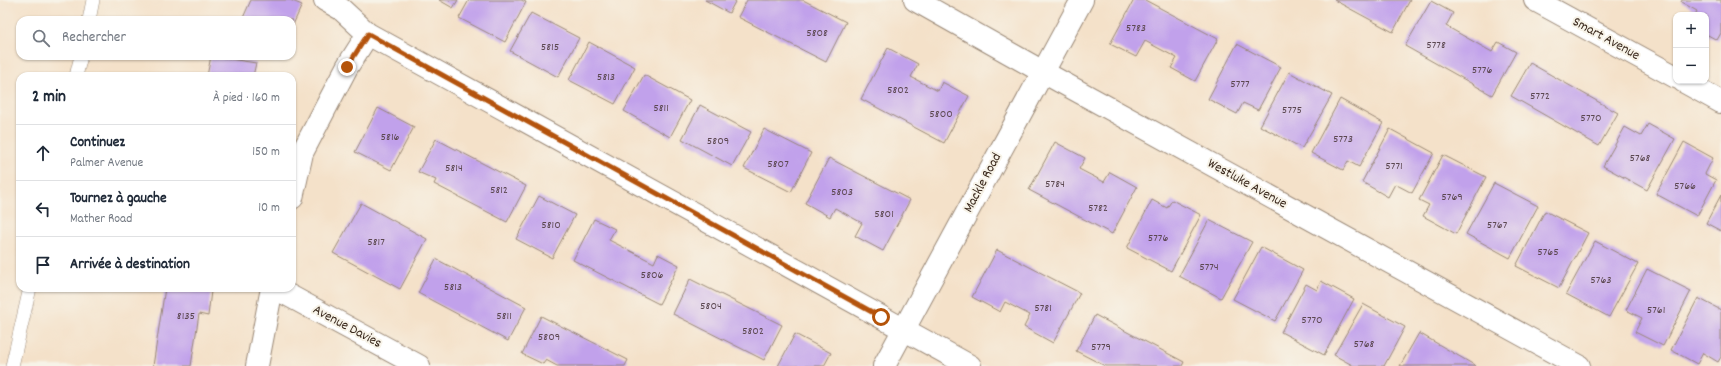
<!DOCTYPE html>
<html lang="fr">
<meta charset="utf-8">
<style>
:root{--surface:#fff;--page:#f6f6f7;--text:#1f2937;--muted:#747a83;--line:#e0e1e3}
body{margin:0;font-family:Dekko,sans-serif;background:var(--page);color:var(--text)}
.controls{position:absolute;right:12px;top:12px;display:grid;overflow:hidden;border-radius:8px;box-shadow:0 1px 3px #0004}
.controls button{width:36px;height:36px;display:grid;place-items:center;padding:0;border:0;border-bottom:1px solid var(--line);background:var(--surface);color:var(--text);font:20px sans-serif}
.stop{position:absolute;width:12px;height:12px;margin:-9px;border:3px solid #b45309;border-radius:50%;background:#fff}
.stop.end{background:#b45309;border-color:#fff;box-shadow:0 1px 4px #0008}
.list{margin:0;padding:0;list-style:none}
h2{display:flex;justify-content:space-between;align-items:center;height:52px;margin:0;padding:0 16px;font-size:17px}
h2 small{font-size:13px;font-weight:400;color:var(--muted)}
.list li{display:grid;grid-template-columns:26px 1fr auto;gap:12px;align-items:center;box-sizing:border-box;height:56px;padding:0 16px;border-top:1px solid var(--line)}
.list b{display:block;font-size:15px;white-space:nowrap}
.list p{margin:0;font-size:13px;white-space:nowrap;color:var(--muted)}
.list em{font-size:13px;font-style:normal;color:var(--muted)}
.icon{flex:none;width:22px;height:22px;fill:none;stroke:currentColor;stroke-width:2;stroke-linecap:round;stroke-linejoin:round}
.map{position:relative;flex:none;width:1721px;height:366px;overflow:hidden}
.search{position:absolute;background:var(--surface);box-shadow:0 1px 3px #0004;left:16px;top:16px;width:280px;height:44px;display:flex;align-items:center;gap:10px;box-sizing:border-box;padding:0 14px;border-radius:12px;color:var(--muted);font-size:15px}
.panel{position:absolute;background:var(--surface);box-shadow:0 1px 3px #0004;left:16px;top:72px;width:280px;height:220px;border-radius:12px}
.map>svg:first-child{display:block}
.building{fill:#c1a1eb}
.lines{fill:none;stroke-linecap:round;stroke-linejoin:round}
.lane-casing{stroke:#988674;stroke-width:14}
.street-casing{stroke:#988674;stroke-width:24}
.secondary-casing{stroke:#988674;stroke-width:24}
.lane{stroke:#fff;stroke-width:13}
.street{stroke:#fff;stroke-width:22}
.secondary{stroke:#fff;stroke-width:22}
.route{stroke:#b45309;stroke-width:5}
.labels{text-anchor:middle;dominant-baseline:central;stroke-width:4;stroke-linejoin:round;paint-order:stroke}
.number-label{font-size:12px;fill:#5c4851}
.street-label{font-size:14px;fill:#3b2a1e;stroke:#f7f3e8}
</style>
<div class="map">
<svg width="1721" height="366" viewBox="0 0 1721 366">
<rect width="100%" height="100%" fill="#f7f3e8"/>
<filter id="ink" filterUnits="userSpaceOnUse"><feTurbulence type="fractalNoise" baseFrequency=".025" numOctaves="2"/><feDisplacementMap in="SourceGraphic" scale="8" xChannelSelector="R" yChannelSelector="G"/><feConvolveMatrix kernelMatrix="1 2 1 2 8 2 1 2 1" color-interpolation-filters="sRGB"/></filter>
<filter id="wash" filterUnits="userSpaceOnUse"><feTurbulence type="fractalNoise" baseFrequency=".012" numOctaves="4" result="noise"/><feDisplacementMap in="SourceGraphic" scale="16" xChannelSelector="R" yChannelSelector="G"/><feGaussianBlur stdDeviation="0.9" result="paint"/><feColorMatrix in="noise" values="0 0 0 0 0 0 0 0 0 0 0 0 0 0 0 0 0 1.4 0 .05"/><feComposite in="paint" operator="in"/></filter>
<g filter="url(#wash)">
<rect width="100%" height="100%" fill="#f4e1c9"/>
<g id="blocks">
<path class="building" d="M251,0h39l12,5 -10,22v-7h-50z
M439,0h19l-5,8z
M469,0h52l5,2 -21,40 -46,-24z
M705,0h31l-7,13z
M747,0h56l43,22 -20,40 -88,-45z
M1134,0h11l73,39 -23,42 -24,-13 6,-10 -32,-17 -9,16 -26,-13z
M1334,0h76l-17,32z
M1682,0h39v33l-4,7 -11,-6v-19h-11l2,-4 -16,-9z
M1431,1l22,12 -7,13 46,26 6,-10 18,10 -24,43 -87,-49z
M531,13l48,25 -21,39 -48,-26z
M589,42l46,25 -20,37 -46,-24z
M1237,44l44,23 -23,43 -15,-7 -6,11 -29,-15z
M888,48l30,16 -7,13 27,14 4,-9 27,14 -25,47 -83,-44z
M211,56l45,7 -3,13h-46z
M1530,63l88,50 -19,33 -88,-50z
M1289,72l43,23 -30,53 -42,-22z
M644,75l46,25 -20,37 -46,-26z
M1340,99l43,24 -24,44 -11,-6 -5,9 -32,-17z
M700,105l51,27 -19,34 -50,-27z
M378,108l36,19 -23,43 -36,-18z
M1648,124l27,15 -28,51 -44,-24 22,-39 16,9z
M764,129l47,24 -20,39 -47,-24z
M1390,129l44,24 -22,40 -17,-9 -7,13 -26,-15z
M436,139l90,47 -19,36 -73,-38 2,-4 -18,-8z
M1055,142l30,16 -6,11 25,13 6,-10 27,15 -25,47 -83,-44z
M1684,142l29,16 -8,16 11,6 -19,36 -41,-22z
M1443,155l43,22 -30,57 -33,-18 6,-11 -10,-5z
M829,158l81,42 -27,51 -28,-15 7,-13 -27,-15 -5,9 -25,-14z
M1494,183l44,23 -28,52 -44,-24z
M1721,195v36l-15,-8z
M539,196l36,19 -23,43 -36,-19z
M1152,200l15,8 5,-8 29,15 -30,56 -44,-23z
M361,203l66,36 -27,50 -67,-36z
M1545,211l43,22 -29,55 -43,-22z
M594,219l21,10 -6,11 45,23 4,-9 21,11 -20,39 -86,-44z
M1209,220l43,22 -31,56 -42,-22z
M1595,241l43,23 -29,53 -43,-23z
M1261,247l42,23 -28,51 -42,-22z
M997,250l83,43 -27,50 -29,-16 6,-12 -25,-13 -5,10 -28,-15z
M436,259l90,48 -18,34 -90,-48z
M1647,269l44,22 -28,55 -28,-14 7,-14 -16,-8z
M690,279l92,46 -18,35 -91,-46z
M1321,281l33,18 -30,56 -43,-23 25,-48 11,6z
M165,288h27l19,3 -3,25 -9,-2 -8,52h-38z
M1698,298l23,12v47l-3,5 -15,-9 -6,11 -26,-14z
M1363,304l42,23 -21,39h-30l-20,-11z
M1095,315l89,47 -2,4h-77l-29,-15z
M541,316l87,44 -3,6h-68l-11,-6 -3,4 -21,-10z
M1419,333l57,33h-76z
M795,334l36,19 -7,13h-46z"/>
</g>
</g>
<g filter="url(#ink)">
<use href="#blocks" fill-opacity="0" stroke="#988674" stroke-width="1"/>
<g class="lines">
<defs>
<path id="lane" d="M89,20l4,-20
M76,76l5,-20
M12,366l18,-78"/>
<path id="street" d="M325,0l16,9 27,25 602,332
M915,0l128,72 536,294
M1535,0l141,77
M1683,81l38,21
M292,198l10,-45 45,-86 21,-33
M275,288l144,78
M257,366l15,-78"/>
<path id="secondary" d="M884,366l198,-366"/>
</defs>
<use href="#lane" class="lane-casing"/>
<use href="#street" class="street-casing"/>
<use href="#secondary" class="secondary-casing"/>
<use href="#lane" class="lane"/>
<use href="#street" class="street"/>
<use href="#secondary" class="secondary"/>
</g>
</g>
<g class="lines" filter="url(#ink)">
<path class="route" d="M347,67l21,-33 513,283"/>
</g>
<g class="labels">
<g class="number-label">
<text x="1136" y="28">5783</text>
<text x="817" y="33">5808</text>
<text x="1436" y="45">5778</text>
<text x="550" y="47">5815</text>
<text x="1482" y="70">5776</text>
<text x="606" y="77">5813</text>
<text x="1240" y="84">5777</text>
<text x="898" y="90">5802</text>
<text x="1540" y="96">5772</text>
<text x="661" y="108">5811</text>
<text x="1292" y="110">5775</text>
<text x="941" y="114">5800</text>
<text x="1591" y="118">5770</text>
<text x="390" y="137">5816</text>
<text x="1343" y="139">5773</text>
<text x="718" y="141">5809</text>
<text x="1640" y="158">5768</text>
<text x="778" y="164">5807</text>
<text x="1394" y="166">5771</text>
<text x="454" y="168">5814</text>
<text x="1055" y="184">5784</text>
<text x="1685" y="186">5766</text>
<text x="499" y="190">5812</text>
<text x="842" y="192">5803</text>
<text x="1452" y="197">5769</text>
<text x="1098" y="208">5782</text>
<text x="884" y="214">5801</text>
<text x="551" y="225">5810</text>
<text x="1497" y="225">5767</text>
<text x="1158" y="238">5776</text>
<text x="376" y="242">5817</text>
<text x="1548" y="252">5765</text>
<text x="1209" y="267">5774</text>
<text x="652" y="275">5806</text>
<text x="1601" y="280">5763</text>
<text x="453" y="287">5813</text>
<text x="711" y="306">5804</text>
<text x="1043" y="308">5781</text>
<text x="1656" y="310">5761</text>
<text x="186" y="316">8135</text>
<text x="504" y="316">5811</text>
<text x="1312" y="320">5770</text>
<text x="753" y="331">5802</text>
<text x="549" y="337">5809</text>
<text x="1364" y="344">5768</text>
<text x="1101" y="347">5779</text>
</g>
<g class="street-label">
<text transform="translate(1606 39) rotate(29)">Smart Avenue</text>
<text transform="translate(983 183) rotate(-62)">Mackle Road</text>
<text transform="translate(1247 184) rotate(29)">Westluke Avenue</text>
<text transform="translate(347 327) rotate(28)">Avenue Davies</text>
</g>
</g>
</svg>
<div class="controls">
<button>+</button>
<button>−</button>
</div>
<div class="stop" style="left:881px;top:317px"></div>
<div class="stop end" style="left:347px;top:67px"></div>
<div class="search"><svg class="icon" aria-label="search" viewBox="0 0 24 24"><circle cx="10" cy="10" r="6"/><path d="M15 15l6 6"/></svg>Rechercher</div>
<section class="panel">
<h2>2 min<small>À pied · 160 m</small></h2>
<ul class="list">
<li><svg class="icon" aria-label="ahead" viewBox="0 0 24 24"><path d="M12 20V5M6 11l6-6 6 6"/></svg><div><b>Continuez</b><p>Palmer Avenue</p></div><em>150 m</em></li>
<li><svg class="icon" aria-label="left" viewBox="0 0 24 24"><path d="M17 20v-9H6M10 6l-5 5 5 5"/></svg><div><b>Tournez à gauche</b><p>Mather Road</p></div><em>10 m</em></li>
<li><svg class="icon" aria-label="arrive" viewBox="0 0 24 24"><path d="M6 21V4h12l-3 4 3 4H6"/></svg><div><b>Arrivée à destination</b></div></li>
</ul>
</section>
</div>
